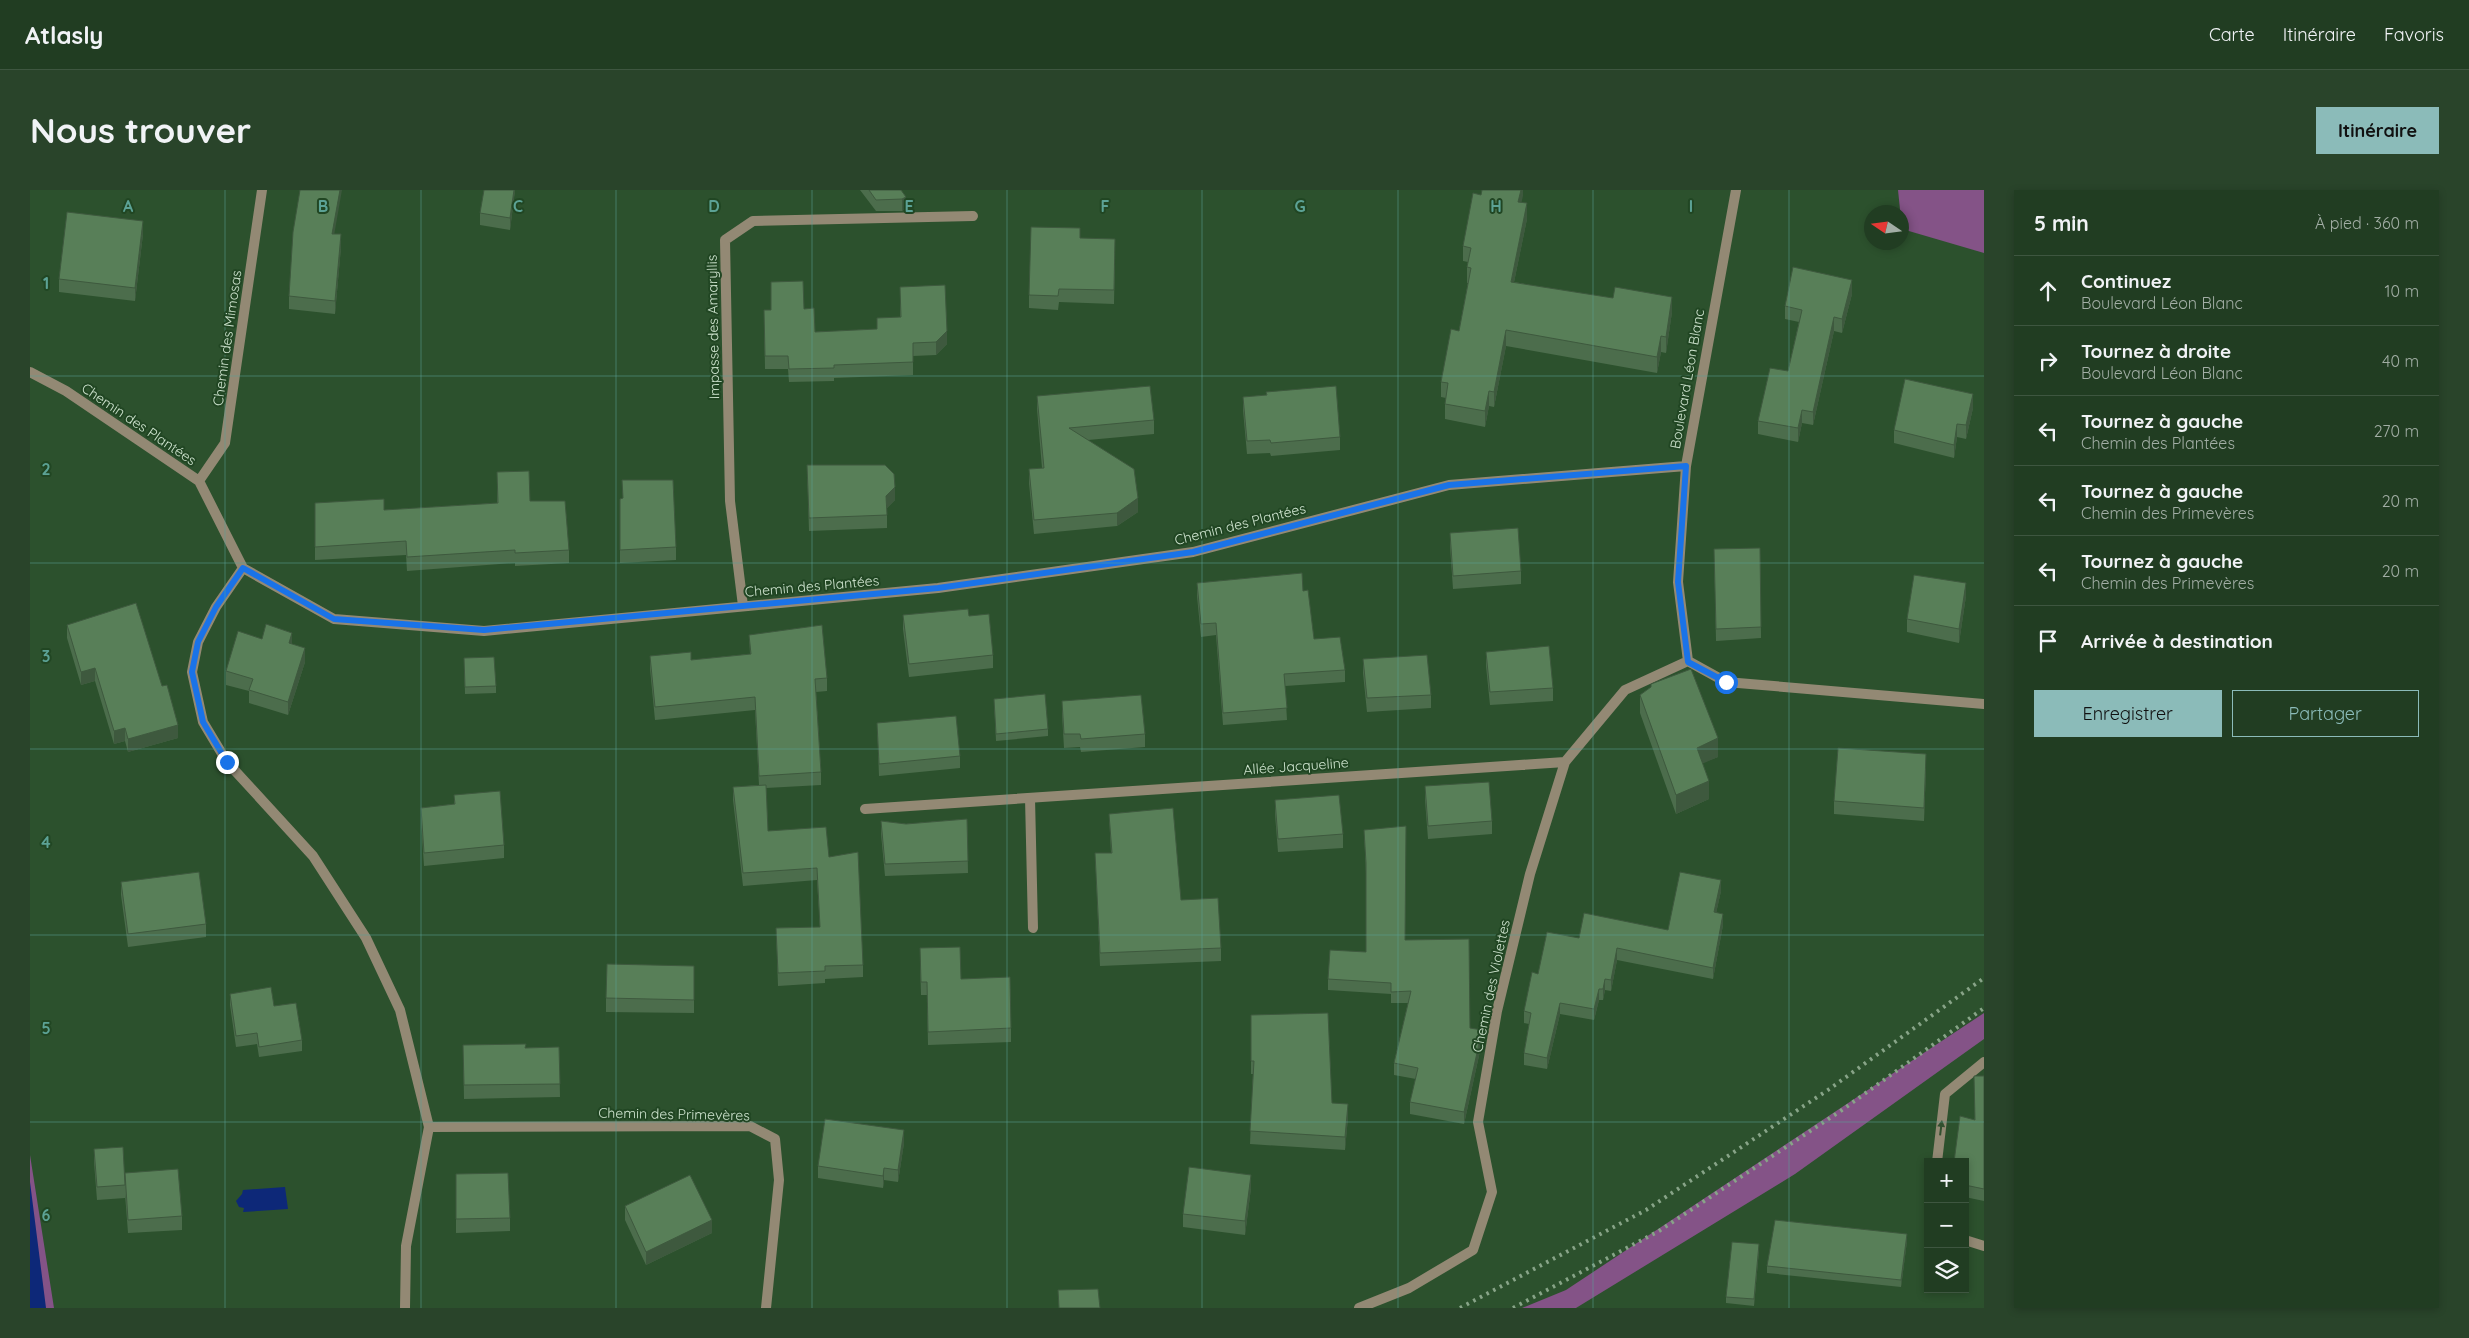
<!DOCTYPE html>
<html lang="fr">
<meta charset="utf-8">
<style>
:root{--surface:#213d22;--page:#29442a;--text:#f1f3f6;--muted:#a2aea5;--line:#3e5640;--accent:#8bbbb9}
body{margin:0;font-family:Quicksand,sans-serif;background:var(--page);color:var(--text)}
.controls{position:absolute;right:15px;bottom:15px;display:grid;overflow:hidden;border-radius:0px;box-shadow:0 2px 8px #0003}
.controls button{width:45px;height:45px;display:grid;place-items:center;padding:0;border:0;border-bottom:1px solid var(--line);background:var(--surface);color:var(--text);font:25px sans-serif}
.compass{position:absolute;left:1834px;top:15px;width:45px;height:45px;border-radius:50%;background:var(--surface);box-shadow:0 2px 8px #0003;rotate:283deg}
.stop{position:absolute;width:15px;height:15px;margin:-11px;border:4px solid #1a73e8;border-radius:50%;background:#fff}
.stop.end{background:#1a73e8;border-color:#fff;box-shadow:0 1px 5px #0008}
.list{margin:0;padding:0;list-style:none}
h2{display:flex;justify-content:space-between;align-items:center;height:65px;margin:0;padding:0 20px;font-size:21px}
h2 small{font-size:16px;font-weight:400;color:var(--muted)}
.list li{display:grid;grid-template-columns:32px 1fr auto;gap:15px;align-items:center;box-sizing:border-box;height:70px;padding:0 20px;border-top:1px solid var(--line)}
.list b{display:block;font-size:19px;white-space:nowrap}
.list p{margin:0;font-size:16px;white-space:nowrap;color:var(--muted)}
.list em{font-size:16px;font-style:normal;color:var(--muted)}
.actions{display:flex;gap:10px;padding:15px 20px}
.actions a{flex:1;padding:11px 0;border:1px solid var(--accent);border-radius:0px;text-align:center;font-size:18px;color:var(--accent)}
.actions .main{background:var(--accent);color:#111}
.icon{flex:none;width:28px;height:28px;fill:none;stroke:currentColor;stroke-width:2;stroke-linecap:round;stroke-linejoin:round}
.map{position:relative;flex:none;width:1954px;height:1118px;overflow:hidden;border-radius:0px}
header{display:flex;align-items:center;gap:30px;box-sizing:border-box;height:70px;padding:0 25px;background:var(--surface);border-bottom:1px solid var(--line)}
header strong{font-size:24px}
nav{display:flex;gap:28px;margin-inline-start:auto;font-size:18px}
.intro{display:flex;align-items:center;justify-content:space-between;box-sizing:border-box;height:120px;padding:0 30px}
h1{margin:0;font-size:35px}
.button{padding:12px 22px;border-radius:0px;background:var(--accent);color:#111;font-size:18px;font-weight:700}
main{display:flex;gap:30px;padding:0 30px}
aside{flex:1;background:var(--surface);border-radius:0px;box-shadow:0 2px 8px #0003}
.map>svg:first-child{display:block}
.green{fill:#845387}
.water{fill:#0d2878}
.lines{fill:none;stroke-linecap:round;stroke-linejoin:round}
.street{stroke:#938974;stroke-width:10}
.rail{stroke:#88a488;stroke-width:4;stroke-dasharray:2.5 5;stroke-linecap:butt}
.wall{fill:#4c6d4c}
.shaded-wall{fill:#3e593e}
.building{fill:#587f58;stroke:#3e593e}
.oneway{fill:#32502f}
.route{stroke:#1a73e8;stroke-width:6}
.grid{fill:none;stroke:#5ca295;stroke-width:1;stroke-opacity:0.55}
.labels{text-anchor:middle;dominant-baseline:central;stroke-width:4;stroke-linejoin:round;paint-order:stroke}
.street-label{font-size:14px;fill:#cfe4cf;stroke:#214623}
.grid-label{font-size:16px;text-anchor:middle;font-weight:bold;fill:#5ca295;stroke:#214623;stroke-width:4;stroke-linejoin:round;paint-order:stroke}
</style>
<header>
<strong>Atlasly</strong>
<nav><a>Carte</a><a>Itinéraire</a><a>Favoris</a></nav>
</header>
<div class="intro"><h1>Nous trouver</h1><a class="button">Itinéraire</a></div>
<main>
<div class="map">
<svg width="1954" height="1118" viewBox="0 0 1954 1118">
<rect width="100%" height="100%" fill="#2c512d"/>
<path class="green" d="M1868,0h86v63l-82,-24z
M1954,823v26l-189,135 -219,134h-54l44,-18z
M0,965l24,153h-24z"/>
<path class="water" d="M0,992l16,126h-16z
M255,997l3,22 -45,3 1,-4 -5,-1 -3,-6 6,-7 1,-4z"/>
<g class="lines">
<path class="street" d="M1706,0l-50,276 -8,116 10,79 38,21 258,22
M0,182l36,19 133,90 44,87 91,51 150,12 454,-43 255,-36 256,-67 237,-19
M169,291l26,-38 37,-253
M213,378l-27,39 -18,35 -6,30 11,50 24,40 86,94 53,82 34,72 29,117 321,-1 25,13 4,41 -13,128
M713,416l-13,-105 -5,-261 28,-19 220,-5
M1000,608l3,130
M835,619l700,-47
M1907,972l8,-68 39,-32
M1935,1050l19,6
M375,1118l1,-62 23,-119
M1329,1118l50,-20 64,-38 19,-58 -14,-70 19,-111 33,-137 35,-112 60,-72 63,-29"/>
<path class="rail" d="M1430,1118l186,-98 182,-120 156,-112
M1483,1118l146,-77 183,-121 142,-102"/>
</g>
<path class="wall" d="M485,0l-5,40 -30,-5v-12z
M830,0h41l5,18 -4,3h-26z
M1493,0l-2,12 6,17 -13,63 158,30 -6,41 -5,-1 -4,21 -151,-27 -12,61 -5,-1 -4,21 -40,-8v-15l1,-6 -5,-1v-15l18,-51 9,-48h-1v-16l1,-5 -5,-1v-15l18,-51z
M113,44l-8,67 -76,-9v-13z
M305,44l6,13 -6,67 -46,-5v-13z
M1085,63l-1,51 -55,-2 -1,8 -29,-2v-13z
M741,92l33,27 11,23 62,-3 23,-12v-30l47,57 -11,11 -23,1v19l-79,3v3l-45,1 -1,-13h-23l-1,-59h7z
M1822,104l-10,39 -8,-2 -21,94 -11,-2 -4,19 -40,-8v-13l30,-50 11,-49 -14,-3v-13z
M1236,202l74,45v13l-69,6 -1,-3 -23,1 -4,-44v-13l23,-2z
M1007,206l117,24v14l-66,6 50,72 -21,14 -83,8 -5,-51v-14l13,-1 -5,-59z
M1943,218l-7,31 -9,-2 -3,21 -60,-15v-13z
M777,275l88,35 -8,8v20l-78,3z
M467,282l33,29 39,49v13l-54,3v-3l-108,8 -1,-16 -91,5v-57l69,7 113,-7z
M590,309l56,48v13l-56,3z
M1420,343l71,38v13l-68,5 -3,-43z
M1730,358l1,90 -45,3 -2,-92z
M1167,393l106,8 11,48 31,31v12l-60,4 2,34 -64,5 -7,-90 -15,2 -4,-41z
M1936,406l-7,47 -52,-11v-13z
M873,425l66,1 24,39v13l-84,9 -6,-48z
M37,435l111,113 -50,14 -3,-11 -11,3 -19,-63 -14,4 -14,-47z
M719,445l78,43v13l-11,1 5,80v13l-55,3 2,43 61,26 34,108v12l-38,2v4l-47,3 -2,-58 44,-1 -3,-47 -74,6 -10,-86v-13l26,-2 -4,-75 -100,10 -5,-51v-13l41,4 59,-6z
M232,449l30,5 13,18 -17,53 -39,-12v-12l-23,-6v-14z
M1456,462l67,36v13l-63,4 -4,-39z
M434,468l32,28v7l-31,1z
M1333,469l68,36v13l-64,4 -4,-39z
M1621,494l67,73 -16,6 7,36 -33,15 -36,-101v-18l11,-8z
M964,509l54,30v7l-52,5z
M1032,511l83,33v13l-64,5 -1,-5 -16,1 -2,-34z
M847,533l83,33v12l-81,8z
M1896,577l-2,54 -90,-7v-13z
M1395,596l67,35v13l-64,5 -3,-39z
M424,605l50,50v13l-80,8 -3,-45v-13l33,-4z
M1245,610l68,34v14l-65,4 -3,-38z
M1079,624l112,134v13l-121,5 -5,-113h16z
M937,629l1,54 -83,3 -4,-42v-13l25,3z
M1334,640l41,110 65,88 12,14 -18,82 -54,-10v-12l6,-23 -22,-4v-12l14,-60h-17v-9l-63,-4v-11l38,-27v-78z
M91,692l85,42v13l-78,10 -7,-52z
M1691,701l-5,22 7,12 -10,54 -96,-19 -6,31 -6,-1 -2,10h-4l-5,20 -34,-6 -13,55 -23,-4v-12l5,-29 -5,-1v-12l14,-37 41,-36 89,-8z
M890,772l91,66v14l-83,3 -1,-50h-6z
M664,776v47l-88,-1v-14z
M200,804l44,12 28,34v11l-43,6 -2,-13 -21,3 -6,-42z
M1221,825l81,88 16,14 -3,33 -95,-6 3,-70h-2z
M433,855l63,3 33,-1 1,50 -96,2z
M1954,886v125l-19,-4v-35z
M874,953l-6,39 -14,-2 -1,8 -65,-10v-12z
M64,959l31,27 57,40v14l-54,3 -3,-39v4l-28,2 -3,-38z
M426,984l54,44v13l-54,2z
M1221,998l-6,47 -62,-8v-13z
M595,1016l87,27 -66,32 -21,-45z
M1877,1051l-6,46 -134,-14v-7z
M1729,1060l-5,56 -28,-3v-6z"/>
<path class="shaded-wall" d="M310,0h2l-10,57v-13z
M484,0h1l-5,40v-12z
M1491,0h2v6l-5,21v-15z
M876,7v11l-4,3v-12z
M1497,13v16l-16,78v-15z
M113,31v13l-8,67v-13z
M311,44v13l-6,67v-13z
M1822,90v14l-10,39v-14z
M1642,107v15l-6,41v-16z
M1804,127v14l-21,94v-13z
M1476,140v16l-12,61v-15z
M917,141v13l-11,11v-13z
M1631,146v16l-4,21v-16z
M1459,201v15l-4,21v-16z
M1943,204v14l-7,31v-14z
M1772,220v13l-4,19v-14z
M1927,234v13l-3,21v-13z
M865,297v13l-9,9v-13z
M1108,308v14l-21,14v-13z
M1936,393v13l-7,47v-14z
M262,443v13l-3,-3z
M275,458v14l-17,53v-13z
M65,478v13l-14,4v-13z
M148,535v13l-50,14v-13z
M95,538v13l-11,3v-13z
M1688,548v19l-21,9v-18z
M1896,564v13l-2,54v-13z
M1679,591v18l-33,15v-19z
M1691,690v11l-7,32v-11z
M1693,724v11l-10,54v-11z
M1587,758v12l-6,31v-11z
M1575,789v11l-2,10v-11z
M1569,799v11l-5,20v-11z
M1530,813v11l-13,55v-11z
M1452,840v12l-18,82v-12z
M1318,914v13l-3,33v-13z
M874,940v13l-6,39v-12z
M854,978v12l-1,8v-12z
M1221,985v13l-6,47v-14z
M682,1030v13l-66,32v-13z
M1877,1044v7l-6,46v-7z
M1729,1054v6l-5,56v-7z"/>
<path class="building" d="M270,0h40l-8,44h9l-6,67 -46,-5 4,-64z
M454,0h30l-4,28 -30,-5z
M839,0h32l5,7 -4,2 -26,1z
M1452,0h39l-3,12 9,1 -16,79 102,16 2,-11 57,10 -6,40 -5,-1 -4,21 -151,-27 -12,62 -5,-1 -4,20 -40,-7 3,-21 -7,-1 10,-53 8,2 12,-63 -4,-1 4,-19 -8,-2 10,-53 8,2z
M37,22l76,9 -8,67 -76,-9z
M1001,37l49,1v10l35,1 -1,51 -55,-1 -1,7 -29,-1z
M1763,77l59,13 -10,39 -8,-2 -21,95 -11,-2 -4,18 -40,-7 12,-53 18,3 14,-61 -17,-4z
M773,91l1,28 10,-1 1,24 62,-3v-11l24,-1 -1,-30 45,-2 2,46 -11,11 -23,1v19l-79,3v3l-45,1 -1,-13h-23l-1,-46h7v-28z
M1875,189l68,15 -7,31 -9,-1 -3,21 -60,-15z
M1120,196l4,34 -85,8 65,41 4,29 -21,15 -83,7 -5,-51 15,-1 -7,-72z
M1306,196l4,51 -69,6 -1,-3 -23,1 -4,-44 24,-2 -1,-3z
M777,275h78l9,9 1,13 -9,9 1,19 -78,3z
M499,281l1,30h35l4,49 -54,3v-3l-108,7 -1,-16 -91,6v-44l69,-4v11l114,-7 -1,-31z
M592,290h51l3,67 -56,3v-51l3,-1z
M1488,338l3,43 -68,5 -3,-43z
M1730,358l1,79 -45,2 -2,-80z
M1272,383l1,18 5,-1 6,49 26,-2 5,33 -61,4 3,34 -64,5 -7,-90 -15,1 -4,-41z
M1884,385l52,8 -7,46 -52,-10z
M106,413l26,83 5,-1 11,40 -50,14 -3,-11 -11,3 -19,-63 -14,4 -14,-47z
M938,419l1,7 20,-2 4,41 -84,9 -6,-49z
M236,434l26,9 -3,10 16,5 -17,54 -39,-12 4,-11 -27,-8 12,-40 24,8z
M792,435l5,53 -12,1 6,93 -62,4 -4,-79 -100,10 -5,-51 41,-4v8l60,-6 -2,-19z
M1519,456l4,42 -63,4 -4,-40z
M1397,465l4,40 -64,3 -4,-39z
M464,467l2,29 -31,1 -1,-29z
M1661,479l27,69 -21,10 12,33 -33,14 -36,-100 11,-8v-3z
M1015,504l3,35 -52,5 -2,-35z
M1111,505l4,39 -64,5 -1,-5h-16l-2,-33z
M926,526l4,40 -81,8 -2,-41z
M1808,558l88,6 -2,54 -90,-7z
M1459,592l3,39 -64,5 -3,-40z
M736,595l2,46 58,-4 3,30 29,-5 5,113 -38,1v5l-47,2 -2,-45 44,-1 -3,-59 -74,5 -10,-86z
M470,601l4,54 -80,8 -3,-45 34,-4 -1,-9z
M1309,605l4,39 -65,5 -3,-39z
M1143,618l8,92 37,-2 3,50 -121,5 -5,-100h17l-3,-39z
M937,629l1,42 -83,3 -4,-43 25,3z
M1376,636l-1,114 64,-1 1,89 12,2 -18,82 -54,-10 8,-34 -24,-5 17,-72 -20,1v-9l-63,-4 2,-29 36,2v-89l-2,-33z
M169,682l7,52 -78,10 -7,-52z
M1650,682l41,8 -7,32 9,2 -10,54 -96,-20 -6,32 -6,-1 -2,10h-4l-5,20 -34,-6 -13,55 -23,-5 7,-40 -7,-2 8,-39 6,2 9,-42 32,6 5,-25 84,17z
M930,757l1,32 49,-2 1,51 -83,4 -1,-50h-6l-1,-34z
M577,774l87,2v34l-88,-2z
M241,797l3,19 22,-3 6,37 -43,7 -2,-14 -21,3 -6,-42z
M1298,823l4,90 16,1 -3,33 -95,-6 4,-70h-3v-46z
M496,854l-1,4 34,-1 1,37 -96,1 -1,-40z
M1944,886h10v113l-19,-4v-23h-11l6,-46 15,4z
M795,929l79,11 -6,40 -14,-2 -1,8 -65,-10z
M93,957l2,38 -28,2 -3,-38z
M1159,977l62,8 -6,46 -62,-7z
M148,979l4,47 -54,4 -3,-47z
M478,983l2,45 -54,1v-45z
M660,985l22,45 -66,32 -21,-46z
M1745,1030l132,14 -6,46 -134,-14z
M1702,1052l27,2 -5,55 -28,-2z
M1068,1099l2,19h-41l-1,-18z"/>
<defs><path id="oneway-solid" d="M-6-.8H1V-3.2L6.5 0L1 3.2V.8H-6Z" transform="scale(1.25)"/></defs>
<use class="oneway" href="#oneway-solid" transform="translate(1911 938) rotate(-83)"/>
<g class="lines">
<path class="route" d="M197,572l-24,-40 -11,-50 6,-30 18,-35 27,-39 91,51 150,11 454,-42 255,-36 256,-67 237,-19 -8,116 10,80 38,20"/>
</g>
<path class="grid" d="M195,0v1118M391,0v1118M586,0v1118M782,0v1118M977,0v1118M1172,0v1118M1368,0v1118M1563,0v1118M1759,0v1118M0,186h1954M0,373h1954M0,559h1954M0,745h1954M0,932h1954"/>
<g class="labels">
<g class="street-label">
<text transform="translate(683 137) rotate(-91)">Impasse des Amaryllis</text>
<text transform="translate(197 148) rotate(-82)">Chemin des Mimosas</text>
<text transform="translate(1657 189) rotate(-80)">Boulevard Léon Blanc</text>
<text transform="translate(109 234) rotate(34)">Chemin des Plantées</text>
<text transform="translate(1210 334) rotate(-14)">Chemin des Plantées</text>
<text transform="translate(782 396) rotate(-5)">Chemin des Plantées</text>
<text transform="translate(1266 576) rotate(-4)">Allée Jacqueline</text>
<text transform="translate(1461 796) rotate(-78)">Chemin des Violettes</text>
<text transform="translate(644 924) rotate(1)">Chemin des Primevères</text>
</g>
</g>
<g class="grid-label">
<text x="98" y="22">A</text>
<text x="293" y="22">B</text>
<text x="488" y="22">C</text>
<text x="684" y="22">D</text>
<text x="879" y="22">E</text>
<text x="1075" y="22">F</text>
<text x="1270" y="22">G</text>
<text x="1466" y="22">H</text>
<text x="1661" y="22">I</text>
<text x="16" y="99">1</text>
<text x="16" y="285">2</text>
<text x="16" y="472">3</text>
<text x="16" y="658">4</text>
<text x="16" y="844">5</text>
<text x="16" y="1031">6</text>
</g>
</svg>
<div class="controls">
<button>+</button>
<button>−</button>
<button><svg class="icon" aria-label="layers" viewBox="0 0 24 24"><path d="M12 4l9 5-9 5-9-5zM3 14l9 5 9-5"/></svg></button>
</div>
<svg class="compass" viewBox="-18 -18 36 36"><path d="M0-13l5 13h-10z" fill="#e53935"/><path d="M0 13l5-13h-10z" fill="#a2aea5"/></svg>
<div class="stop" style="left:1696px;top:492px"></div>
<div class="stop end" style="left:197px;top:572px"></div>
</div>
<aside>
<h2>5 min<small>À pied · 360 m</small></h2>
<ul class="list">
<li><svg class="icon" aria-label="ahead" viewBox="0 0 24 24"><path d="M12 20V5M6 11l6-6 6 6"/></svg><div><b>Continuez</b><p>Boulevard Léon Blanc</p></div><em>10 m</em></li>
<li><svg class="icon" aria-label="right" viewBox="0 0 24 24"><path d="M7 20v-9h11M14 6l5 5-5 5"/></svg><div><b>Tournez à droite</b><p>Boulevard Léon Blanc</p></div><em>40 m</em></li>
<li><svg class="icon" aria-label="left" viewBox="0 0 24 24"><path d="M17 20v-9H6M10 6l-5 5 5 5"/></svg><div><b>Tournez à gauche</b><p>Chemin des Plantées</p></div><em>270 m</em></li>
<li><svg class="icon" aria-label="left" viewBox="0 0 24 24"><path d="M17 20v-9H6M10 6l-5 5 5 5"/></svg><div><b>Tournez à gauche</b><p>Chemin des Primevères</p></div><em>20 m</em></li>
<li><svg class="icon" aria-label="left" viewBox="0 0 24 24"><path d="M17 20v-9H6M10 6l-5 5 5 5"/></svg><div><b>Tournez à gauche</b><p>Chemin des Primevères</p></div><em>20 m</em></li>
<li><svg class="icon" aria-label="arrive" viewBox="0 0 24 24"><path d="M6 21V4h12l-3 4 3 4H6"/></svg><div><b>Arrivée à destination</b></div></li>
</ul>
<div class="actions"><a class="main">Enregistrer</a><a>Partager</a></div>
</aside>
</main>
